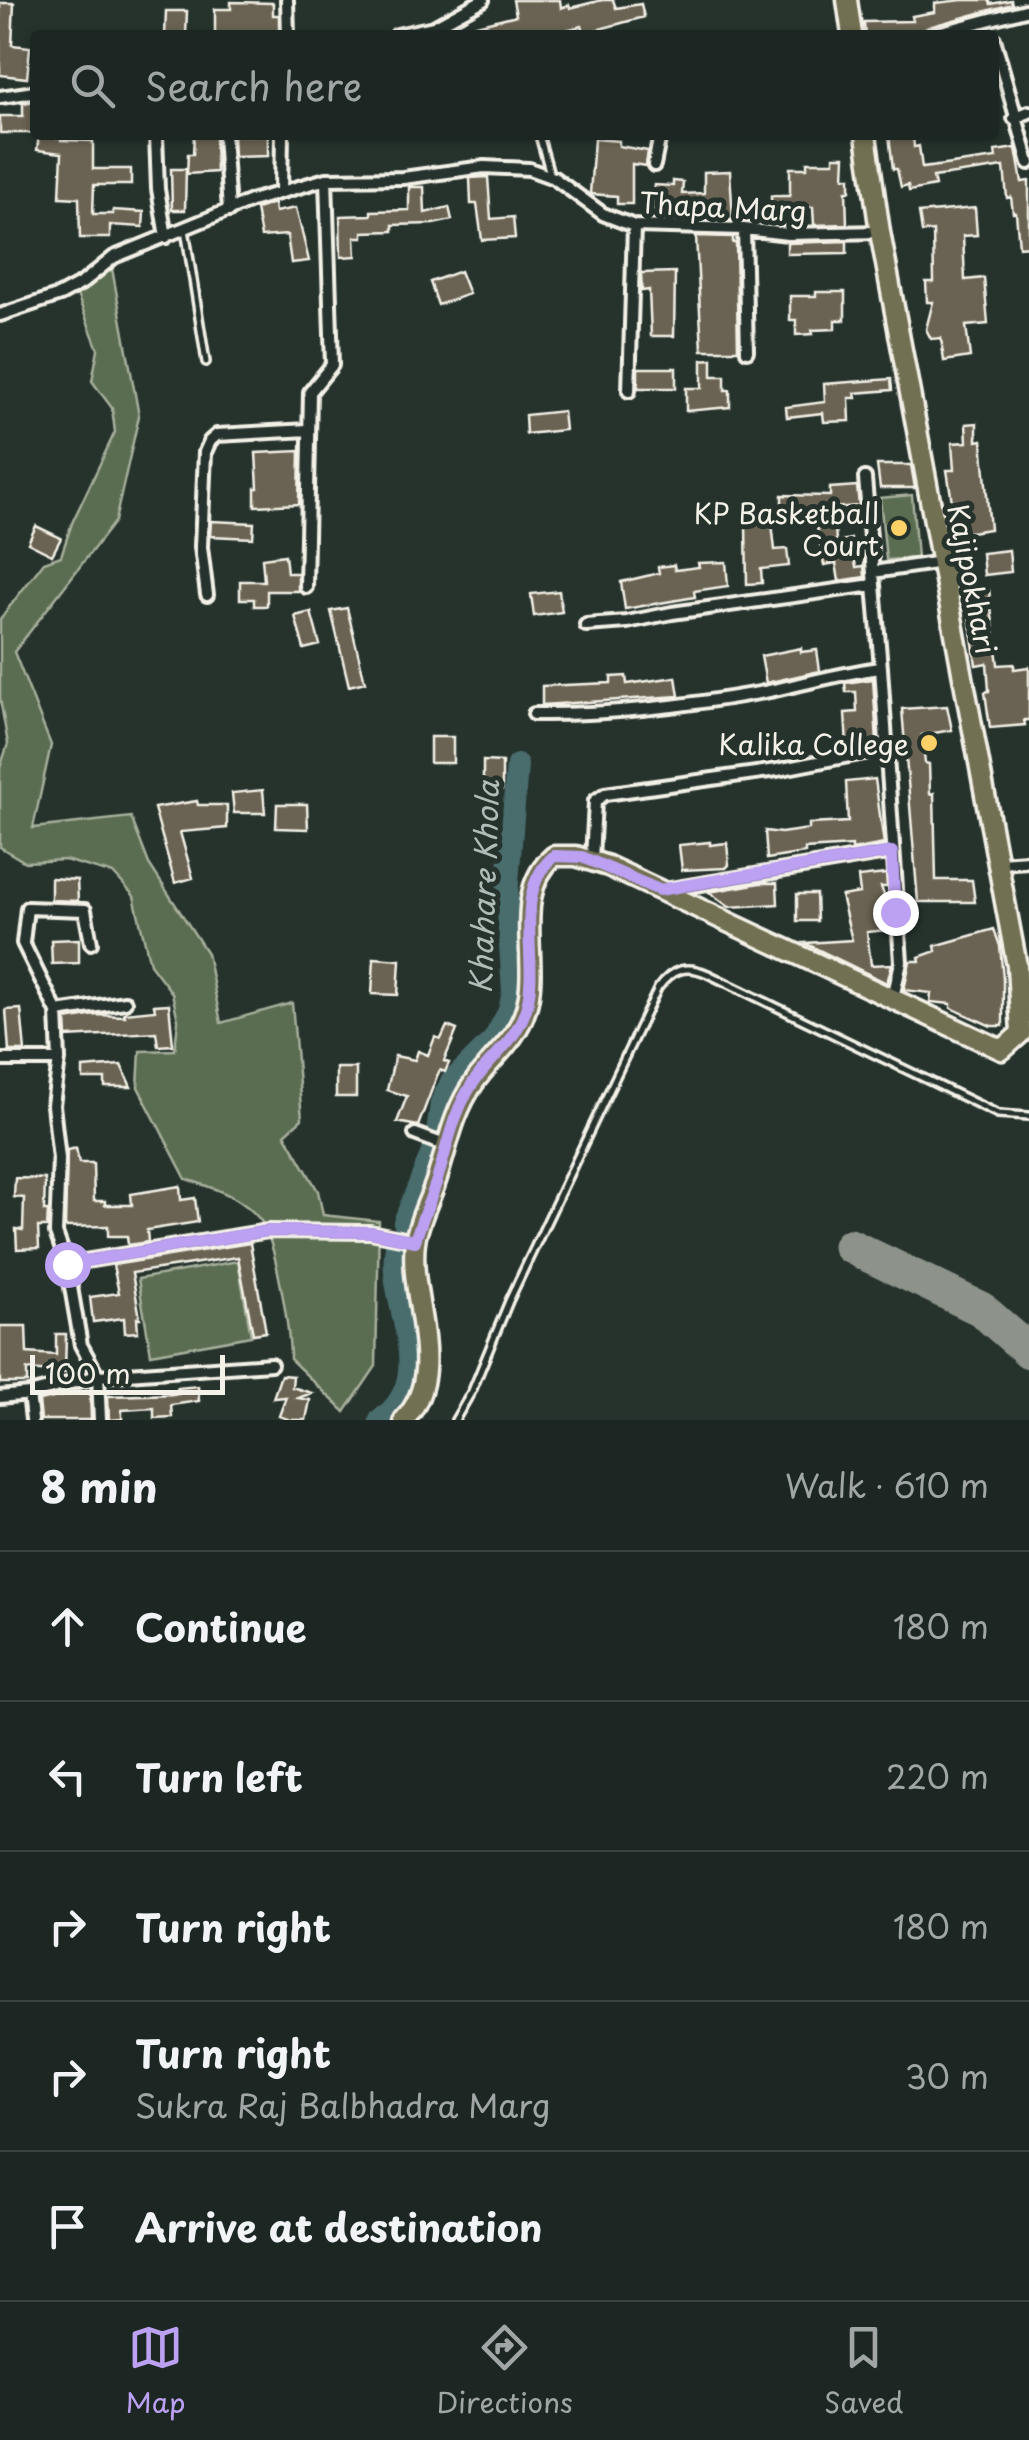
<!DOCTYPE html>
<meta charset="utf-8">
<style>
:root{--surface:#1c2622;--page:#29322f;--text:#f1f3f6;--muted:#a0a5a5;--line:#3a4340;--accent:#bca0f2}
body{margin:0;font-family:"Playpen Sans",sans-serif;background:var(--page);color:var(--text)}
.scale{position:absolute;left:30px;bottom:25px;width:195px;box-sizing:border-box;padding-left:10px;border:5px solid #f4f1e8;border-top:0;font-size:28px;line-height:35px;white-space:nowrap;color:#f4f1e8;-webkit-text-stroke:8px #26332d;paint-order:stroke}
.stop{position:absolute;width:30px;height:30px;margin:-22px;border:8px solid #bca0f2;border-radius:50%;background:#fff}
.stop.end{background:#bca0f2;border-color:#fff;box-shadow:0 2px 10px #0008}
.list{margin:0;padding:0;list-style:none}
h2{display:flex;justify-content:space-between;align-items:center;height:130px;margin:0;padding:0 40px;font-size:42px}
h2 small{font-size:32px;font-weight:400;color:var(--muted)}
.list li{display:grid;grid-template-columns:65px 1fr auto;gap:30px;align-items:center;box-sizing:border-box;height:150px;padding:0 40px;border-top:2px solid var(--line)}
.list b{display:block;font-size:38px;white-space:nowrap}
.list p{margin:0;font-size:32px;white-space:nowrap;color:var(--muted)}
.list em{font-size:32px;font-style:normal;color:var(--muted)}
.icon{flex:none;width:55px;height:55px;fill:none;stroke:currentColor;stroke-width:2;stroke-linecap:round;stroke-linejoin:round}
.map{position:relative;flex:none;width:1029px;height:1420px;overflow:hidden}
.search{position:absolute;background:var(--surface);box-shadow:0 2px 8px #0004;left:30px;right:30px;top:30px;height:110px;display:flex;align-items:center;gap:25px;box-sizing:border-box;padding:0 35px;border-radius:10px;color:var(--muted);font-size:38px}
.sheet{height:880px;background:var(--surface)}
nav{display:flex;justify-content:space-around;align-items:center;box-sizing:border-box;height:140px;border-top:2px solid var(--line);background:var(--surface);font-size:28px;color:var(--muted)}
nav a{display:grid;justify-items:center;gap:5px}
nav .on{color:var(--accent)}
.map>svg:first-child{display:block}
.green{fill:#5a6d51;stroke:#a7af9c;stroke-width:2.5}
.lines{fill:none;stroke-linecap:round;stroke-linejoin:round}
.river{stroke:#486c6d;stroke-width:22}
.taxiway{stroke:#8d928a;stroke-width:35}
.building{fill:#6a6452;stroke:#f4f1e8;stroke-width:2.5}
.lane-casing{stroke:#f4f1e8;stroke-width:12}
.street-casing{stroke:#f4f1e8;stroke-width:18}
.primary-casing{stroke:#f4f1e8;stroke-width:25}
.lane{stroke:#26332d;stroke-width:5}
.street{stroke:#26332d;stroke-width:10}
.primary{stroke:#726f52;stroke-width:18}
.route{stroke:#bca0f2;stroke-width:12}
.poi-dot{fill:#ffd166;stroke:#26332d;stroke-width:4}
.labels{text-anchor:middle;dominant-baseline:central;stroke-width:10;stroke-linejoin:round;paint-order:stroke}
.street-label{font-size:28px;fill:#f4f1e8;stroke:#26332d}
.poi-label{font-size:28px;fill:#f4f1e8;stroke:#26332d;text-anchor:end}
.water-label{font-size:30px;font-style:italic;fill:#afbcb7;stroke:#26332d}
</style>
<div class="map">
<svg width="1029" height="1420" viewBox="0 0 1029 1420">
<rect width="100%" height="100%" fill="#26332d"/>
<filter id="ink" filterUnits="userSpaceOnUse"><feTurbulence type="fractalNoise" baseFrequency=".01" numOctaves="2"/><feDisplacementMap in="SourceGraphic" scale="20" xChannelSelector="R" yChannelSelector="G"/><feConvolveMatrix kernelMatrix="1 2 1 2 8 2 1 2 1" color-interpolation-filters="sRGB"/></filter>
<g filter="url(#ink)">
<path class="green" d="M111,263l28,153 -24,105 -101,131 37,93 -18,83 98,-11 18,47 58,89 14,70 71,-20 10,116 -17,15 33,57 5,24 56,6 -3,145 -31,46 -55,-53c0,-27 -14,-118 -29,-138 -19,-25 -48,-33 -75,-42l-48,-92 2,-36 35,-1 3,-30 -6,-27 -22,-29 -16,-68 -20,-22 -49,-14 -40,2 -25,-15v-79l8,-24 -8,-45v-80l44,-57 17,-6 11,-33 43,-91 -3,-24 -20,-27 6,-32 -24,-62z
M912,495l5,63 -31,2 -6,-62z
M238,1261l13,75 -100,18 -13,-75z"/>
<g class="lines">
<path class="river" d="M404,1222l32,-80 5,-39 10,-21 43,-43 15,-28 4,-19 -6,-96 10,-131
M380,1420c62,-44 5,-117 16,-174"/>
<path class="taxiway" d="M850,1246l131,63 48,42"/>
</g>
<path class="building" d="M513,0h47l1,8 8,-3 1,3 32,-8h11l3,8 25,-4 3,13 -59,16 -3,-7 -37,9h-20l-2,-7 -27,7h-21l-2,-9 43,-11z
M962,0h27l2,4 20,-4 1,4 -84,23 -6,6 -57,2 -1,-13 49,-1 -1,-5 23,-4v-9z
M231,2l42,1v12h6v20h-64v-26h16z
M0,3h14l-2,42 18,2 -3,31 -27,-3z
M166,11h21l-1,24h-21z
M35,101v32h-35v-17h23v-13z
M39,135l22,3v2l32,1v28h38v16h-37l-1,29h20v-4l31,2 -1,15 -33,-2v13h-30l-1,-40 -19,-1 2,-44 -25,-3z
M194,135h21l1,37 -29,2 1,-20h5z
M233,135h35v21l-34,1z
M889,135h24l1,12 5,-1 3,22 74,-10 -1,-7 21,-3 6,34 7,-1v65l-10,1 -3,-34h-3l-2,-16 -4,1 -3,-31 -71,10 2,9 -26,5 -1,-6 -7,2 -4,-18h-4z
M594,139l25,2v5l29,5 -2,15 -14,-2v40h-15v-8l-27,-2z
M834,156h11l-1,21h6v14h-4l1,33 -33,1 -1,-18h-20v5h-22v-16h19v-28h17v-6h27z
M171,169h15l-1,41h-13z
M730,171l3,49 -62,-2 1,-7 -21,-1 3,-25 19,1v-5l10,1 -1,12 22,-1v-21z
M488,177l3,42 22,-2 2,21 -33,2 -5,-36h-6l-1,-26z
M409,187h15l1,26 24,-6 3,13 -19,4 -40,1v6l-30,1v5h-8l1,19 -15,1 -1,-41 31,-1v-4l38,-1z
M274,203l1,9 21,-4 13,53 -18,2 -4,-28 -26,2 -5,-28z
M975,208l2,27 -14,1 2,44 19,-2 4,46 -22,2 4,31 -26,4 -3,-23 -10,1 -5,-10 7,-27h-6l-1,-20h8l-1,-51 -11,1 -3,-19z
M696,236l37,1v6h3l2,107h-36z
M847,241v12l-60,1v-11z
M460,271l9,23 -31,11 -8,-23z
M675,272l-1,64h-23l-2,-46 -7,1 -1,-18z
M816,292h29v28h-10v9l-23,1 1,4 -17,1v-15h-6v-24h26z
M712,359v17h13v14h5v17l-44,4v-23h16v-28z
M638,368h38v20h-38z
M891,379l1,11 -37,3 1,5h-7l1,23 -26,1 -1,-9 -36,4 -1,-10 39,-5 -1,-18z
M563,411l2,19 -39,4 -1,-19z
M977,423v18l5,-1 8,89 -33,5 -10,-64h7l-2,-27 15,-1 -1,-18z
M300,451l-1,53 -44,2v-18h3l-2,-35z
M877,465h34l4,23h-35z
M857,486l2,20 -25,2 2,34 15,-3 5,28 8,-1 1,11 -26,4 -3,-18 -12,2 -9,-48 -33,-1v-21l48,1v-8z
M211,521l43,2 -1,15 -43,-2z
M772,523l3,27 12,-1 2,17 -28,3 1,14 -15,1 -1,-59z
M36,526l25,12 -9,17 -24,-12z
M1009,550l2,22 -27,3 -2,-22z
M285,555l2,18h11v18h-31v15h-13v-7h-14v-18h24l-2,-23z
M726,562l2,24 -34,5 1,6 -70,12 -4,-27 38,-9 -1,-6 16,-2 1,5 24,-3 -1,-4z
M989,590l9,75 16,-1v5l15,-2v53h-5l1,5 -35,3 -5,-36 4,-1 -2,-28 -11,2 -10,-72z
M559,591l3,21 -28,4 -3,-22z
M347,608l18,74 -16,4 -18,-75z
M311,612l9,33 -16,4 -9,-33z
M801,648v4l16,-2 3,21 -54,12 -5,-27z
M626,676l1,8 49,-7 3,19 -137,9v-19l69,-3v-6z
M873,679l4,63 -30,5 -2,-34 12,-1 -1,-20h-10l-1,-9z
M947,706l5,24 -30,5 3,28 4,1 1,30 4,-1 2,87h36l3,22h-57l-16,-193z
M430,737h23v26h-23z
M483,761l19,1v28l-19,-1z
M875,779l9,65 -32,6v-4l-47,3v4l-38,6 -2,-28 16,2 28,-4v-5l39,-2 -2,-40z
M263,790l2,23h-31l-2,-20z
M197,801l1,4h29v23l-47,4 13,46 -18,5 -21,-75z
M277,804h30l1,25 -32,-1z
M710,842v3l17,-2 2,22 -3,3 -44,2 -3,-25z
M886,874l1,13h-6l8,21 -4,2 3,20 -21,2 4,33 21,-1 -5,19 -82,-40 47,-3 -11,-44 19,-3 -2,-16z
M51,878l26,2 1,21 -27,-1z
M760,883h17l1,21 -49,3 -20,-15z
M797,894h19l1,27h-20z
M994,929l6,17 3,33v47h-12l-40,-18v-4l-21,-2 1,-9 -27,-3 6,-29h10l-1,-4 17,-6 -1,-5z
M79,939v24l-27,1 -1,-24z
M374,958l26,2 -2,35 -26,-1z
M169,1004l4,41 -15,1 -2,-14 -89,5 -1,-17 29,-5 30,1 -1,-3 31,-3 -1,-5z
M21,1009l4,42h-16l-3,-41z
M447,1026l10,4 -13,31 5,2 -4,9 -5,-2 -3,6 -19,50 -21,-4 10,-26 -20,-6 8,-34 20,4 3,-9 10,4 7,-18 6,2z
M121,1065l10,22h-26v-8h-22v-11z
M336,1068h20v29h-20z
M76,1148l3,15h14l1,38h11v4h27l-1,-11 49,-8 1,14 14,-2 3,24 -51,8 1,12 -20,3 -1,-9h-19v-10l-43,1 2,-77z
M15,1178l30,1 -1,32h4l-1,16h-9l1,21 -22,1 -1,-20 7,1 1,-32 -10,-1z
M250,1243l16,89 -13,2 -15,-77 -106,16 8,45h-3l1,14 -13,1 -1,-15 -31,4 -3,-25 29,-4 -6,-28z
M0,1326h26l1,27 29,2v-21h10l-1,39 -38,-3v13h-27z
M281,1375l12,1 -1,11 20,6 -14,5 12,2 -4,20h-16l-11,-4 7,-19 -13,1z
M198,1386l1,15 -28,4 1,12 -18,1v-10l-32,2v9l-13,1 -1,-24 70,-2 -1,-6z
M90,1390l1,30h-50l-2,-19z"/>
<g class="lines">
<defs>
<path id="lane" d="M539,135l11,39
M185,229l21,133
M455,1420l17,-29 37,-90 149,-313c14,-19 28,-24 50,-14l290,140 31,2"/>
<path id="street" d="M287,0l1,35
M397,35l37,-8 49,-27
M930,35l99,-26
M994,39l35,124
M0,97l35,-5
M1014,118l15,-6
M156,135l2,54 8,48
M224,135l5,76
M654,165l6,-30
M281,191l1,-56
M744,229l3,122
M0,315l60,-20 22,-12 32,-26 137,-56 75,-22 77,-1 81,-11 45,2 25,9 49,36 31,12 110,3 44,5 92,-2
M629,391l5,-165
M873,572l69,-10
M306,587l4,-195 22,-27 -6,-186
M207,595l-6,-48 4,-95 5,-11 7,-6 92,-5
M586,625l41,-3 45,-9 201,-28
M881,668l20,294 -8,36
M534,714c76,1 151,-8 225,-21 38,-7 85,-21 122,-25l-16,-190
M592,860l3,-59 10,-7 172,-24 108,-21
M999,863l30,-2
M665,890l227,-38
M57,1012l68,-10
M0,1060h59l-6,45 6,54 -3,74 11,31
M59,1060l-2,-48 -34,-69 4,-35 58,2 6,33
M415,1134l32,12
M29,1394l3,26
M0,1397l29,-3 69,-18 -17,-31 -14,-81 201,-33 102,1 45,9
M100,1420l-2,-44 173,-12"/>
<path id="primary" d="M847,0l5,35
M404,1420c45,-48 4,-121 11,-178 3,-20 13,-39 20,-58 12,-34 17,-70 38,-100 18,-27 43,-42 53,-75 15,-49 -16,-115 28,-153h22l32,10 394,184 19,-17 -4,-67 -137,-734 -14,-97"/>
</defs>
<use href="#lane" class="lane-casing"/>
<use href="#street" class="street-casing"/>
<use href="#primary" class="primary-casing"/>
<use href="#lane" class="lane"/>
<use href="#street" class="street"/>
<use href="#primary" class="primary"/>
</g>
</g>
<g class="lines" filter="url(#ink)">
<path class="route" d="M67,1264l201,-33 102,1 45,9c6,-20 14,-38 21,-58 11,-33 16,-70 37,-100 18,-26 43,-42 53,-74 15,-49 -16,-115 28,-153l28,1 77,33 233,-38 3,60"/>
</g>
<g class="poi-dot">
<circle cx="899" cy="528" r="10"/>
<circle cx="929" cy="743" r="10"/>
</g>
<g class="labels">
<g class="street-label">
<text transform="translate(723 206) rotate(3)">Thapa Marg</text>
<text transform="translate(973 579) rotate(79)">Kajipokhari</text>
</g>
<g class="poi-label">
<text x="879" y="512">KP Basketball<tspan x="879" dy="32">Court</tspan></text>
<text x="909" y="743">Kalika College</text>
</g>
<g class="water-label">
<text transform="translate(483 887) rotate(-88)">Khahare Khola</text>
</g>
</g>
</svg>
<div class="scale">100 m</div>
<div class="stop" style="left:67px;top:1264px"></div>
<div class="stop end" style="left:895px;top:912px"></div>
<div class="search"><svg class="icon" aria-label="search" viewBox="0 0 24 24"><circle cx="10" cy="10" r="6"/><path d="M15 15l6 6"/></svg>Search here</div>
</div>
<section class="sheet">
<h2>8 min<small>Walk · 610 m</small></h2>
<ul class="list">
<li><svg class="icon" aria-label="ahead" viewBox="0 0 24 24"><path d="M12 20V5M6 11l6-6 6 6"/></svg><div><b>Continue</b></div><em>180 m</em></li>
<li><svg class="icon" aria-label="left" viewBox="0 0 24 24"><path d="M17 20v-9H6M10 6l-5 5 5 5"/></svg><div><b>Turn left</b></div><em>220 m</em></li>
<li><svg class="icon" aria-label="right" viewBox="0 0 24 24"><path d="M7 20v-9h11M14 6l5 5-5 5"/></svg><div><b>Turn right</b></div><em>180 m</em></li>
<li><svg class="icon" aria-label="right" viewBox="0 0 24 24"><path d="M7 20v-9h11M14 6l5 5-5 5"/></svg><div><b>Turn right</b><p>Sukra Raj Balbhadra Marg</p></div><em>30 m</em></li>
<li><svg class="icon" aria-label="arrive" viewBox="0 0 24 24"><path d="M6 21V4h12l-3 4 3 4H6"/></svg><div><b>Arrive at destination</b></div></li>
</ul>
</section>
<nav>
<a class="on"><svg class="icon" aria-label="map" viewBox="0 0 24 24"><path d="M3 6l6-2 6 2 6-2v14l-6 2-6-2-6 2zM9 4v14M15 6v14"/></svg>Map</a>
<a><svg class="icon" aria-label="directions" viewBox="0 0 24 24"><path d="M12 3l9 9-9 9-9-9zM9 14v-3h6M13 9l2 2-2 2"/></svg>Directions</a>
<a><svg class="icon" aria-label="saved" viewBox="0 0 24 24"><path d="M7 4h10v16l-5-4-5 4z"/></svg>Saved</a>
</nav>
